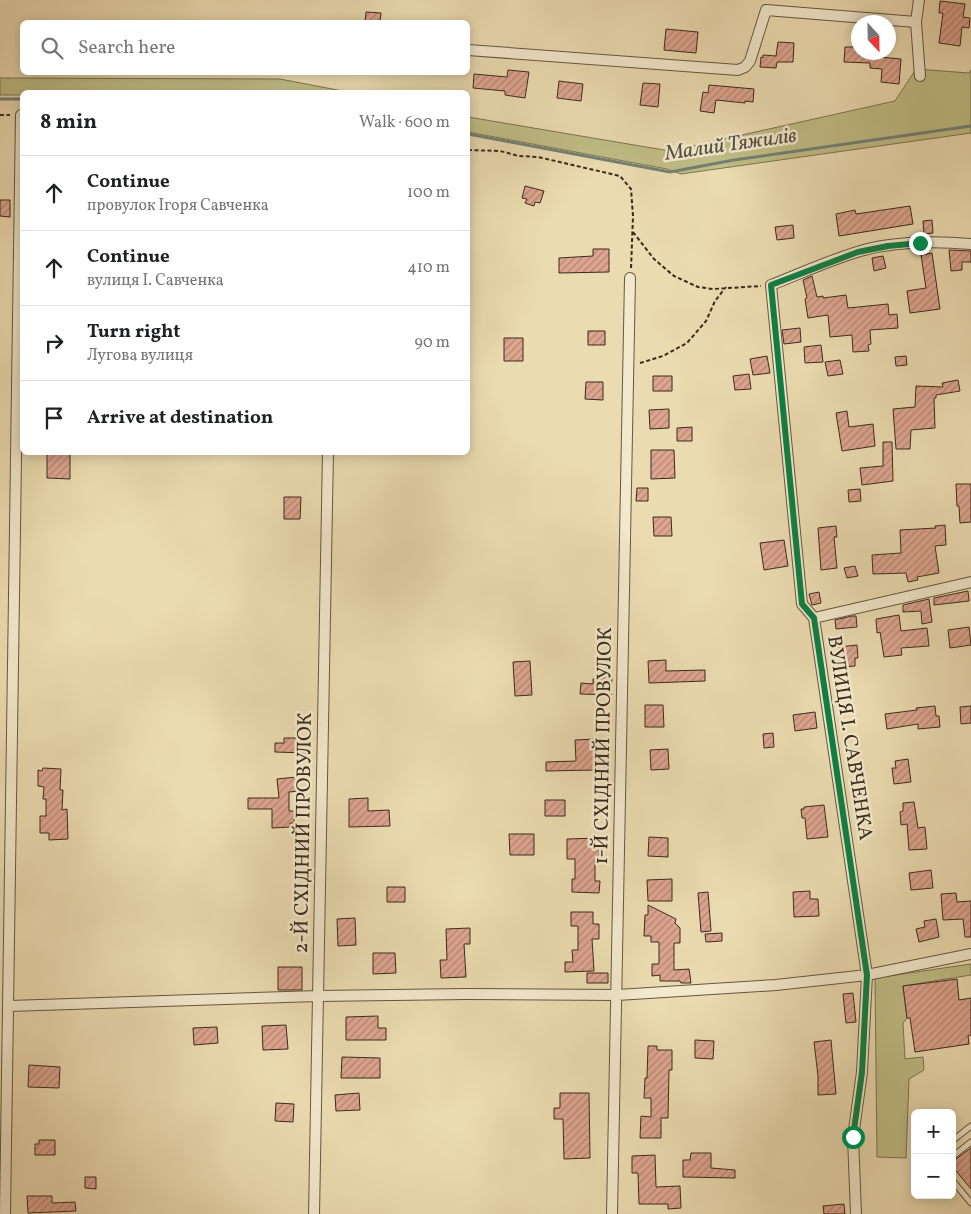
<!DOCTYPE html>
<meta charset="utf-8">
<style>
:root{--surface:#fff;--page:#f6f6f6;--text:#202124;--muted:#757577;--line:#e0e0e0}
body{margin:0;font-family:Vollkorn,serif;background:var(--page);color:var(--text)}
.controls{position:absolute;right:15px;bottom:15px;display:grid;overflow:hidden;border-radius:8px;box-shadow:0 2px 12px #0003}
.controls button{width:45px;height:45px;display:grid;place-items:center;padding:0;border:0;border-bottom:1px solid var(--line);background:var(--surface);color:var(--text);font:25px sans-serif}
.compass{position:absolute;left:851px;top:15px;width:45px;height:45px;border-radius:50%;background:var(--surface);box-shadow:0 2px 12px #0003;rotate:158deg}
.stop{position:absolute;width:15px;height:15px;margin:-11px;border:4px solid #0b8043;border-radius:50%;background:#fff}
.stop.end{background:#0b8043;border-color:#fff;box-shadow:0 1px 5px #0008}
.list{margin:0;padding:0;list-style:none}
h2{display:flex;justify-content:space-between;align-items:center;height:65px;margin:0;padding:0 20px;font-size:21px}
h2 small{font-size:16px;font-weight:400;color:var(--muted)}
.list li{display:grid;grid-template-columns:32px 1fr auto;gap:15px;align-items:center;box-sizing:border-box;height:75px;padding:0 20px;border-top:1px solid var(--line)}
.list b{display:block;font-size:19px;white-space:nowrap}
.list p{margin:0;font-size:16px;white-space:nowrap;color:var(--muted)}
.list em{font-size:16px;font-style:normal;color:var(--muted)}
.icon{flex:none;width:28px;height:28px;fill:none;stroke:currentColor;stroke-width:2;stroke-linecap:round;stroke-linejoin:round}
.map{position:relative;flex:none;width:971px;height:1214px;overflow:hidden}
.search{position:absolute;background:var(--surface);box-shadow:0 2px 12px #0003;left:20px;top:20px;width:450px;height:55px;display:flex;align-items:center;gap:12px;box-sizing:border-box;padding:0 18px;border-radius:8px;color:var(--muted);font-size:19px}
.panel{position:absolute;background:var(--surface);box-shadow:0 2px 12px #0003;left:20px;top:90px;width:450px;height:365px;border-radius:8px}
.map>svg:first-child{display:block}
.grass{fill:#c0bd86;stroke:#7d7450}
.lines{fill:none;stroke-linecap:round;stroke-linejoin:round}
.stream{stroke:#738175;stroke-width:3}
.building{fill:url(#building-hatch);stroke:#3a2b1a}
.lane-casing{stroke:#665740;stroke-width:7}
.street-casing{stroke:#665740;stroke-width:12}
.path{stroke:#3a2b1a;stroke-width:2;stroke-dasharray:4 2.5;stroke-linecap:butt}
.lane{stroke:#f2e8cc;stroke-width:5}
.street{stroke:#f2e8cc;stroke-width:10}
.route{stroke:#0b8043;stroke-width:6}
.labels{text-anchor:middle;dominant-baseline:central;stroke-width:5;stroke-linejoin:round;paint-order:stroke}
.street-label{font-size:20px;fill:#3a2b1a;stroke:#f2e8cc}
.water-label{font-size:21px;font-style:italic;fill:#524f40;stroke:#f2e8cc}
</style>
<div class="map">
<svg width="971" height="1214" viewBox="0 0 971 1214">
<defs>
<pattern id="building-hatch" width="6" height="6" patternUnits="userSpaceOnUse" patternTransform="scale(1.25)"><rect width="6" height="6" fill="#dea590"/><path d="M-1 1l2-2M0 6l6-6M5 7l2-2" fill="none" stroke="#b58775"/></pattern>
</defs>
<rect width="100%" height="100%" fill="#ebdbb0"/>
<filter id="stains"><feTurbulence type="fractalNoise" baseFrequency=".004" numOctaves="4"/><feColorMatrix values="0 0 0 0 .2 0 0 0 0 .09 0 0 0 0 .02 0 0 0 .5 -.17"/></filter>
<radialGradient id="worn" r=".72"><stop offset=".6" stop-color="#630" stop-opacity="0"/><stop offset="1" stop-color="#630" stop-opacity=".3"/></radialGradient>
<path class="grass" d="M916,69l53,4 2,-3v63l-290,41 -14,-5 -199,-37v-15l202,34 225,-50z
M0,78l280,1 68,13h-326v3h-22z
M971,964v11l-68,11 4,32 -4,5 2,36 18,-2 1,13 -15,9 -3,79 -29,-1 -2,-179z"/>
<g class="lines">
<path class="stream" d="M0,99h22
M468,134l202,38 64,-12 237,-34"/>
</g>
<path class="building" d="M940,1l25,3 -2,13 7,1 -1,10 -7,-1 -2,19 -21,-3 4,-30h-4z
M366,12l15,1 -1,9h-15z
M666,29l32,3 -2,21 -32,-3z
M778,42l16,1 -1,19h-16l-1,6 -16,-1 1,-10 2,1v-3l13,1z
M845,47h13v5h21v5l22,2 -2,25 -18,-2 1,-13 -12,-1v-5l-26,-1z
M508,70l21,2 -4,26 -20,-3v-4l-32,-3 1,-14 33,3z
M559,81l24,3 -2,17 -24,-3z
M643,83l17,1 -2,23 -18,-2z
M709,85l45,4 -1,13 -8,-1v2l-29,-3 -2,13 -14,-2 3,-19 5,1z
M525,186l19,5 -4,12 -5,-1 -1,4 -9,-3 2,-4 -5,-1z
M0,200h10v17l-10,-1z
M910,206l3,18 -74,12 -3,-22 19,-4 1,4z
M932,220l1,13 -9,1 -1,-13z
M793,225l1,13 -17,2 -2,-13z
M593,249h16v23l-50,1v-15l34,-2z
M949,250l22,1v11h-9v8l-11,1z
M932,253l8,56 -30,4 -3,-22 19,-3 -5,-33z
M883,256l3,12 -12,3 -2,-13z
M812,276l5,21 6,-1v2l23,-3 2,13 40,-4 1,11 8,-1 1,14 -28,2 1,14 -3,1 1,6 -16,1 -1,-17 -22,2 -2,-22 -20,3 -3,-19 2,-1 -4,-18z
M800,328l1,14 -17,2 -2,-14z
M588,331h17v14h-17z
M504,338h19v23h-19z
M821,345l2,17 -18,1 -1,-16z
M767,356l3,17 -17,2 -3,-16z
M906,356l1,9 -11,1 -1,-9z
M840,360l3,14 -15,2 -3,-14z
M749,374l2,15 -16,1 -2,-14z
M653,376h19v15h-19z
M958,380l2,11 -24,4v3h-2l1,30 -24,2 -1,19h-14l-3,-40 22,-2 1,-21 27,1 -1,-4z
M586,382h17v18l-18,-1z
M669,409v19l-19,1 -1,-19z
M847,411l2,16 24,-3 2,22 -33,5 -6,-38z
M692,427v14h-15v-13z
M883,442h9l1,39 -31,4 -2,-17 23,-2z
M651,450h23l1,28 -24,1z
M47,452h23v27l-23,-1z
M956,484h15v38l-11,1 -1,-17h-2z
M637,488h11v13h-12z
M860,489l1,12 -12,1 -1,-12z
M284,497h17l-1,22h-16z
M653,517h18l1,19h-18z
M945,525l1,20 -11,1 4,27 -22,4 1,3 -10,2 -2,-9 -33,1 -1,-19 29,-2 -1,-23 36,-2 -1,-2z
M836,526l1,11h-3l3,31 -16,2 -3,-42z
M784,540l4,26 -24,4 -4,-27z
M855,566l3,10 -11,2 -3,-10z
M968,591l1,10 -35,4v-7z
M819,592l2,11 -9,2 -3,-11z
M929,599l3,23 -10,2 -1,-13 -18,1v-7z
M899,615l2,16 26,-3 2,18 -28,2 1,7 -18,2 -4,-25 -3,1 -1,-14z
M852,616h4l1,11 -21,2 -1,-9z
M969,627l2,18 -21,3 -2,-18z
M857,645l1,13h-3v8l-14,1 -2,-20z
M666,660v11l39,-1v11l-56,2 -1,-22z
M530,661l2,34 -17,1 -2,-34z
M599,674l13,1 -1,20 -31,-1 1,-11 12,1v-5h6z
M645,705h18l1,22h-19z
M935,706l1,10h3l1,11 -22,2v-5l-31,5 -2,-15 32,-4 -1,-2z
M971,706v17l-10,1 -1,-17z
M815,712l2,16 -22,3 -2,-16z
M773,733l1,14 -10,1 -1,-14z
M284,738h23v15l-32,-1v-9h9z
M595,739l1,31 -50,1v-9l30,-1 -1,-21z
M668,749l1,20 -18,1 -1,-20z
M908,759l3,23 -17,2 -2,-16h4l-1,-7z
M43,768l18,1 -1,21h3l-1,20 5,-1 1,30 -19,1v-7h-9v-17h6v-17h-3l1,-12 -6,-1v-16l4,1z
M297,777l2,14 -10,1v19h5v12h-4v4l-18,1v-19h-24v-11h31l-2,-19z
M368,798v13l21,-1 1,16 -41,1v-28z
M545,800h20v16h-20z
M914,802l4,26 7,-1 2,22 -18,1 -2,-26 -6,1 -1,-13 3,-1v-8z
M824,805l4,32 -21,2 -2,-21h-3l-1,-9h3v-2z
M509,834h25v21h-24z
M649,837l19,1v19l-20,-1z
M599,838v20h-4v23h5l-1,12 -27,-1v-13h3v-20h-8v-20z
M931,870l2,18 -22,2 -2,-17z
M672,879v22h-24l-1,-21z
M387,887h18v15h-18z
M810,891v8h8l1,17 -25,1 -1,-25z
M708,892l3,39 -10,1 -3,-39z
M956,893l1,9 14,-1v36h-6l-2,-18 -20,1 -2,-26z
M648,905l28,14 -1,4 5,5v15h-6v27l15,-1 2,14h-10l-1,-2h-20v-6l-8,1v-12h7v-22h-8v-6h-7l1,-21h3z
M571,912h22v12h6v15h-7l2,32 -29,1v-10h8l-1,-12h6v-24h-7z
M355,918l1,27 -18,1 -1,-27z
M936,919l3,18 -20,5 -3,-13 9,-2 -1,-6z
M470,928v16h-6l2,33 -25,1 -1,-18h7l-1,-31z
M722,933v8l-16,1 -1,-8z
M373,953h22l1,20 -23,1z
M278,967h24v23h-24z
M587,973h21v10h-21z
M957,979l2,21 12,-2v37l-3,1 1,8 -54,8 -5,-34h-3l-4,-32z
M853,993l3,29 -10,1 -3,-29z
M378,1016v12h8v12h-40v-23z
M286,1025l2,24 -25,1 -1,-24z
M217,1027l1,16 -24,2 -1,-17z
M695,1040l19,1 -1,18 -18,-1z
M831,1040l5,54 -18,1v-19l-4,-34z
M648,1046h9v4h15v20h-3l-1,48h-7v20h-21l1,-22 10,1v-19h-7l1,-20h2z
M342,1057l38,1v20h-39z
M29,1065l31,2 -1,21 -31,-1z
M359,1093l1,17 -24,1 -1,-16z
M560,1093h29l1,65 -26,1 -1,-40h-9v-11h6z
M276,1103l18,1 -1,18 -18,-1z
M39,1140h16v15h-20v-11h4z
M971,1148v41l-19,-23v-4z
M691,1153h20v15l24,2v8l-52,-1v-17h7z
M655,1155l1,32 24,-1 1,22 -13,1v-5h-29l-1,-31h-6v-17z
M85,1177h11v12l-11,-1z
M27,1196h25v7l23,-1 1,9 -48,2z
M844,1204l1,10h-21l-1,-8z"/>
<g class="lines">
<defs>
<path id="lane" d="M952,1141l19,-15
M952,1157l19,-15
M952,1180l19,23"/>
<path id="street" d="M919,0l-3,22 4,54
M468,50l270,20 7,-3 5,-6 16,-51 150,12
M971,244c-37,-3 -78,-3 -114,8 -29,9 -58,22 -86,33l31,319 12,14 53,357 104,-21
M814,618l157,-36
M9,1006l309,-10 148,-2 151,1 159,-10 91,-10 -5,97 -9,65 3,77
M5,1214l16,-1099
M314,1214l14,-762
M612,1214l18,-936"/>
</defs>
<use href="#lane" class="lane-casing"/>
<use href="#street" class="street-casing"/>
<path class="path" d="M0,115h10
M468,150l32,1 19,5 19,1 82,19 11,13 2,27 -2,53
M633,232l21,27 20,17 24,11 15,2 48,-3
M640,363l23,-7 24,-13 19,-22 9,-20 11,-14"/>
<use href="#lane" class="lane"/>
<use href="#street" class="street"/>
</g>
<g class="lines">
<path class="route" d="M853,1137l9,-65 5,-97 -53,-357 -12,-14 -31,-319 87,-33 30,-6 32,-3"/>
</g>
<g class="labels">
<g class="street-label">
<text transform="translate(849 738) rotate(81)">ВУЛИЦЯ І. САВЧЕНКА</text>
<text transform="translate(604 746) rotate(-89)">1-Й СХІДНИЙ ПРОВУЛОК</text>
<text transform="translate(304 833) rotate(-89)">2-Й СХІДНИЙ ПРОВУЛОК</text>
</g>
<g class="water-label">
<text transform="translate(731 145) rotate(-8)">Малий Тяжилів</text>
</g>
</g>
<rect width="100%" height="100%" filter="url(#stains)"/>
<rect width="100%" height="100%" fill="url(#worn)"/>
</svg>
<div class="controls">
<button>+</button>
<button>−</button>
</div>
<svg class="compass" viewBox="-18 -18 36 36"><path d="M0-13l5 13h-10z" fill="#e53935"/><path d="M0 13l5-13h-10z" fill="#757577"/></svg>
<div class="stop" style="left:853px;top:1137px"></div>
<div class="stop end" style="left:920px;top:243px"></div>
<div class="search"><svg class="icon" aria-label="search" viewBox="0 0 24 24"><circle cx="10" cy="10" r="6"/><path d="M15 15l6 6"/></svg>Search here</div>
<section class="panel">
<h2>8 min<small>Walk · 600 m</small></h2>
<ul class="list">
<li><svg class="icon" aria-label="ahead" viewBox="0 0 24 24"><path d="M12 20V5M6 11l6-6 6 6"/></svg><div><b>Continue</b><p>провулок Ігоря Савченка</p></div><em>100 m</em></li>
<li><svg class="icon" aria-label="ahead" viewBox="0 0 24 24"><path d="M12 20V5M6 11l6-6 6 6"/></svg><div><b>Continue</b><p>вулиця І. Савченка</p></div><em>410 m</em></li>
<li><svg class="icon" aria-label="right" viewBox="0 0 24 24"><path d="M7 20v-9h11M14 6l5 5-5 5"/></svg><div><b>Turn right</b><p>Лугова вулиця</p></div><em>90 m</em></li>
<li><svg class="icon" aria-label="arrive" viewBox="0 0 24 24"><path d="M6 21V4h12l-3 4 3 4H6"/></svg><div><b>Arrive at destination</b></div></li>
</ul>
</section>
</div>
